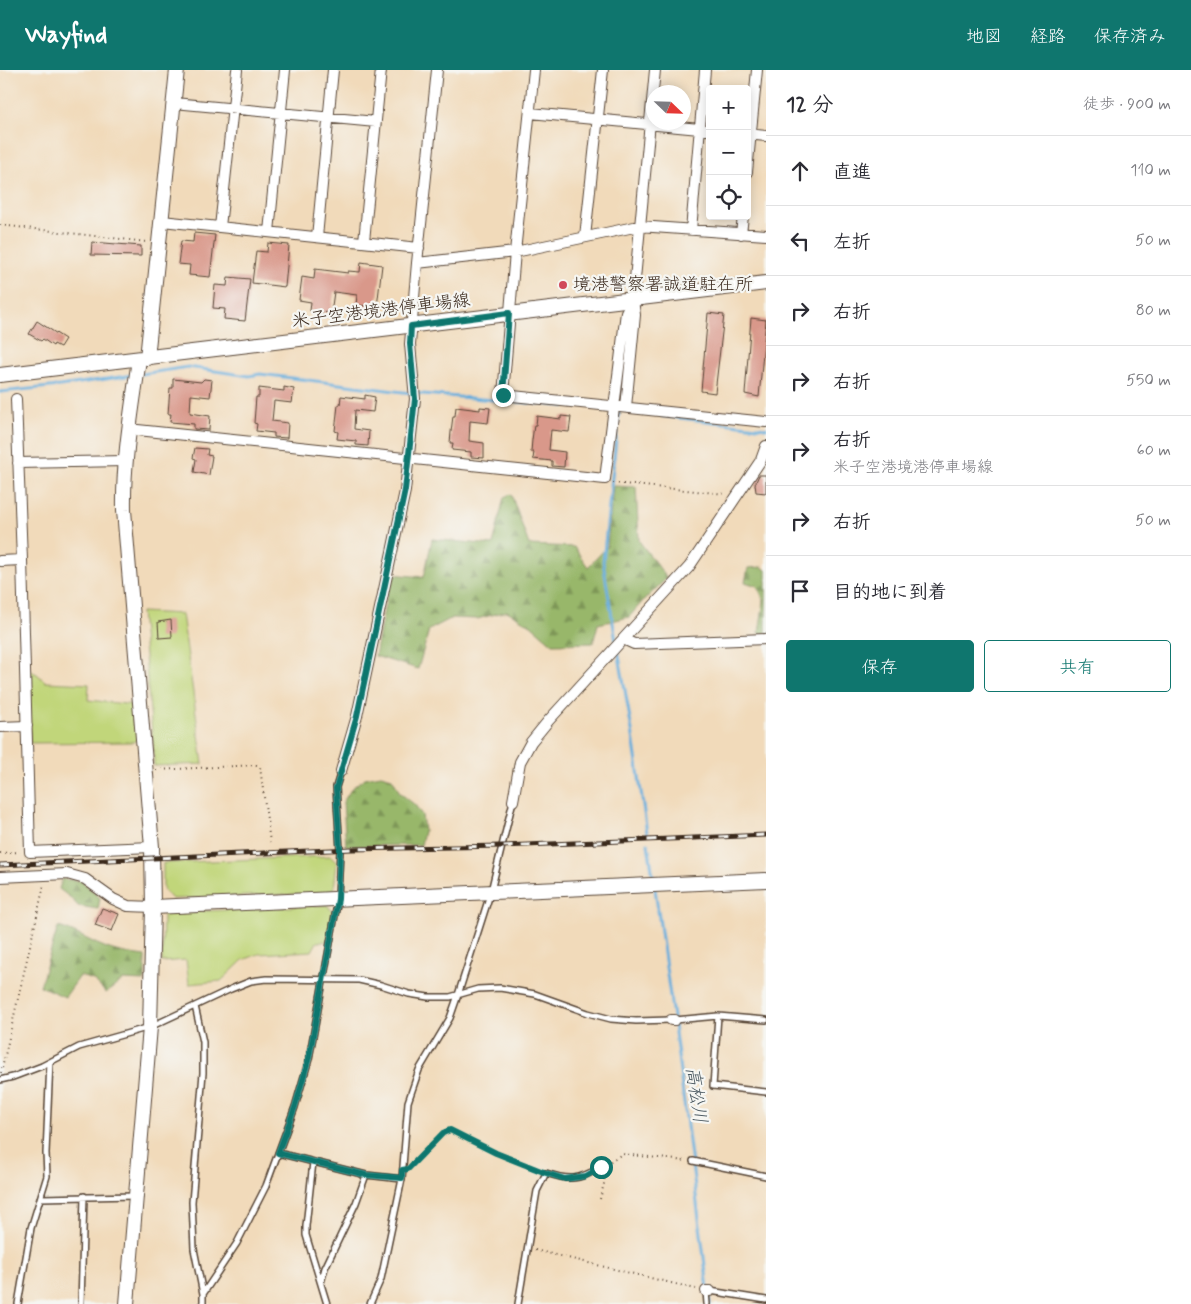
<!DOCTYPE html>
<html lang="ja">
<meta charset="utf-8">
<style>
:root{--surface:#fff;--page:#f7f7f7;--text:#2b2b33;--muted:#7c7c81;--line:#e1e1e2;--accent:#0f766e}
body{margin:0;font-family:Mynerve,"Klee One",sans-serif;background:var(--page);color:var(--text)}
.controls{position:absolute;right:15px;top:15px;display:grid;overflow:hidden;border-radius:5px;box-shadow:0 2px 12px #0003}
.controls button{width:45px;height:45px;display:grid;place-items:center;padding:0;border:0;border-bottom:1px solid var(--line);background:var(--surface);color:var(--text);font:25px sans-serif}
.compass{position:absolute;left:646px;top:15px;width:45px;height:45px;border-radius:50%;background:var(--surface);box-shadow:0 2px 12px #0003;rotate:113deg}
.stop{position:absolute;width:15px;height:15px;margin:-11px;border:4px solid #0f766e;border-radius:50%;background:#fff}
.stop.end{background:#0f766e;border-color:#fff;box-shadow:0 1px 5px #0008}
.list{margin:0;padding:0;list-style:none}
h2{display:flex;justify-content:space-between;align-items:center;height:65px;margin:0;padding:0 20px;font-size:21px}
h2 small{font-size:16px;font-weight:400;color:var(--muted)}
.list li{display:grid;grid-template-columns:32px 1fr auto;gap:15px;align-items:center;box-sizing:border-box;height:70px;padding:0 20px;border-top:1px solid var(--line)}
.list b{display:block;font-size:19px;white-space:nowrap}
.list p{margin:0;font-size:16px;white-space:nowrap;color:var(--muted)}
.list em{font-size:16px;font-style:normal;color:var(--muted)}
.actions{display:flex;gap:10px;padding:15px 20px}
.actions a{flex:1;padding:11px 0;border:1px solid var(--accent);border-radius:5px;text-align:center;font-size:18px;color:var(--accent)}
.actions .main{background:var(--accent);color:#fff}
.icon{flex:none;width:28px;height:28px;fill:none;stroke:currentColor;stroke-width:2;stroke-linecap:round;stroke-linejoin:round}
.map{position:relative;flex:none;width:766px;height:1234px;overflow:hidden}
header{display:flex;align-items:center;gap:30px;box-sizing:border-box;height:70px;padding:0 25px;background:var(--accent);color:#fff}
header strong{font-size:24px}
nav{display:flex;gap:28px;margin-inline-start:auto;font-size:18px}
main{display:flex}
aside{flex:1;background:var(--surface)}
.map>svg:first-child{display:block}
.green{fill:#c1d67a;stroke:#7e804c}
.forest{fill:url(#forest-firs);stroke:#6a7044}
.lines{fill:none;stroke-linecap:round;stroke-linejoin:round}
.stream{stroke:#65addc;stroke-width:3}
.building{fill:#d9988a}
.lane-casing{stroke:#564435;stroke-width:8}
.street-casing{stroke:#564435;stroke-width:12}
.secondary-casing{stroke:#564435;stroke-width:16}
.path{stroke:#564435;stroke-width:2;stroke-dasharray:1 4;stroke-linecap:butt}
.lane{stroke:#fff;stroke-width:5}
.street{stroke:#fff;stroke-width:10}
.secondary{stroke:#fff;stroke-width:14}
.rail-casing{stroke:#3b2a1e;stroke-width:5}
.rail{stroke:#f6f6f2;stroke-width:3;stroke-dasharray:9;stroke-linecap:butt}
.route{stroke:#0f766e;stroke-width:6}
.poi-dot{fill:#d1495b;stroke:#f6f6f2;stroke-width:2}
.labels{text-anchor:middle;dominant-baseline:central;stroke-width:4.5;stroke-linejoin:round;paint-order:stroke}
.poi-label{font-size:18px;fill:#3b2a1e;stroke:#f6f6f2;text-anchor:start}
.street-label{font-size:18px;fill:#3b2a1e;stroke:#f6f6f2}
.water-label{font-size:19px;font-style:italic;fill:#4a5860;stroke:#f6f6f2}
</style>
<header>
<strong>Wayfind</strong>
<nav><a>地図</a><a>経路</a><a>保存済み</a></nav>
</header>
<main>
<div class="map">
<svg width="766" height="1234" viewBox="0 0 766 1234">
<defs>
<pattern id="forest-firs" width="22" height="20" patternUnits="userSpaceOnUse" patternTransform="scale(1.25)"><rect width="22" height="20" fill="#98b76a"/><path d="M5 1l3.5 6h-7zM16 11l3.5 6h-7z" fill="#7d9557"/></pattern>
</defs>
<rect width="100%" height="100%" fill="#f6f6f2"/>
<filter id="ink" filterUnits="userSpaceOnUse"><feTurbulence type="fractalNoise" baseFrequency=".02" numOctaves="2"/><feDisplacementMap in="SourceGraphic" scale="10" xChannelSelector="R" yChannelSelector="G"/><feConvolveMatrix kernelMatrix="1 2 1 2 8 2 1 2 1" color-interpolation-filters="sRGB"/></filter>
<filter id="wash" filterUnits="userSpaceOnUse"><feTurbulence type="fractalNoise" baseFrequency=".0096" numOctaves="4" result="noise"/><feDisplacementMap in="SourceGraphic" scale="20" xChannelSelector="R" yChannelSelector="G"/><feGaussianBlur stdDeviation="1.12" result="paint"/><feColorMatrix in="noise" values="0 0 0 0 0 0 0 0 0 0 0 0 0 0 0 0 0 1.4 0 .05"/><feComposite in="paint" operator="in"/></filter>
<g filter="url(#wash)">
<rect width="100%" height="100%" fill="#f1daba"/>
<path class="green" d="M141,542l41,2 21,150 -49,2 -1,-23z
M28,600l9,4 9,8 43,2 -1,16 47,5 3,32 -4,5 -104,1z
M331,786l6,6 -3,26 -9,5 -153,6 -9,-10v-26z
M327,835l6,7 -6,29 -10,1 -5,9 -53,3 -16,6 -22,21 -32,3 -3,-24 -24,2 1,-46 1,-3z"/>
<path class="forest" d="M613,416l23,1 3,54 28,37 -25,24 -13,15 -31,7 -5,19 -40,1 -22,-19 -24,-14 -30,8 -25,-1 -23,12 -11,39 -43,-13 16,-82 33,3 8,-38 61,6 11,-48 7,-3 18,51 45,2 14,20 19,-20z
M762,497l4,3v63h-7l5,-33 -7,-14 -12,-4 3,-14z
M381,705l11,3 8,15 15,12 7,10 2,16 -3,14 -75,1 -3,-44 9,-14 13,-10z
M62,809l20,2 18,17 -2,11 -20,-3 -7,-8 -12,-9z
M58,857c16,4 29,13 44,19 13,6 28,8 43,10v25l-22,-1 -17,13 -13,-13 -13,-4 -15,21 -25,-11z"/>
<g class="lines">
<path class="stream" d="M142,304l46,-7 61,9 11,-2 151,19 154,13
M0,322l60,-6 73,-11
M622,322l5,-45
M662,346l104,12
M616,571l-13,-79 16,-151
M618,580l15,86 14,97
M648,774l5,32
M655,819l18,128 37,287"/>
</g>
<g id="blocks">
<path class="building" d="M194,163l21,2 -5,42 -21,-2 1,-10 -12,-1 3,-23 12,1z
M92,172l49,4v10l-50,-1z
M268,173l21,2 -4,42 -33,-4 4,-32 11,1z
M361,192l21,3 -5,42 -21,-2 1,-10 -23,-3 -3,21 -21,-2 1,-9 -12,-2 3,-23 12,2 1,-10 33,4v-2l12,1z
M228,207l22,2 -5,42 -21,-2 1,-10 -12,-1 2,-23 12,1z
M708,243l16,2 -9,78 -14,-2z
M751,248l15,2 -7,77 -14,-3z
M37,251l28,18 -5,8 -6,-3 -1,2 -10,-7 -2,2 -12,-7z
M173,309l28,3 3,-3 8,1 -2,17 -19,-2 -1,18 20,3 -1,14 -15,-1v-5l-24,-2 1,-8h-3l2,-26h3z
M284,317l10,2 -2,14 -18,-2 -2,20 16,2 -1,15 -13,-1v-4l-18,-2 1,-7 -3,-1 2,-26h3v-9l25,3z
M365,325l10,2 -2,15 -18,-2 -1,19 15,2 -1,15 -12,-1v-4l-19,-2 1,-7 -3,-1 3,-26h2l1,-9 24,3z
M456,337l24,3v-3l10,1 -2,15 -18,-2 -1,20 15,2v15l-13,-1v-5l-19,-2 1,-7h-3l1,-11 2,-16h2z
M537,346l24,3v-3l10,1 -2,15 -18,-2 -2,20 16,2 -1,15 -12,-1v-5l-19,-2 1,-7h-3l1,-12 2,-15h2z
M195,378l13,1 -1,6 5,1 -3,19 -15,-3 2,-13 -3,-1z
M759,405h7v18l-10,-1 -1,-8z
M171,550l1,17 -13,1 -1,-16z
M102,838l17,6 -7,17 -17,-6z"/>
</g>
</g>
<g filter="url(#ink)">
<use href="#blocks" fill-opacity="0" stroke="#564435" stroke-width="1"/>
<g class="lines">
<defs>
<path id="lane" d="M195,936l8,36v31l-11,129 2,47 9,45
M718,946l-5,70 53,6
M675,950l43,-4 48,4
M0,1010l13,-3 29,-11 37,-19 71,-20 81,-38 20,-8 15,-2 93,1 22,5 28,9 19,3h22l28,-8 22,-1 35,6 53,19 23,6 25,2 35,-1
M278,1083l88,22 36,4
M693,1091l73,15
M313,1092l-7,64v9l21,69
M41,1128l94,-2
M321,1213l4,-15 31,-65 10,-28
M706,1221l1,13
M710,1221l56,9
M18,1234l13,-76 16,-52 -1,-23 4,-91
M81,1234l3,-108
M203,1234v-10l34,-51 29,-57 29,-79 14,-48 29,-160 2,-49 -4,-63 5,-16
M370,1234l11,-25 21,-100 6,-77 11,-32 31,-52 8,-23 33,-104 22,-90
M518,1234l19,-113 9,-18c24,8 33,7 55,-6"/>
<path id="street" d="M437,0l-20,193 98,-11 124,-26 127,9
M534,0l-19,182 -12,143 263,27
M174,33l202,19
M530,43l180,17
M747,64l19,2
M747,102l10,-102
M162,151l257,27
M220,157l17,-157
M691,160l14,-160
M269,162l16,-162
M741,164l2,-18
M317,167l16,-167
M585,167l18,-167
M364,171l17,-171
M16,329l6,161 8,292 122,-5
M626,337l9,-92 -2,-15 22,-230
M128,359l477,50 21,-167 7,-12
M18,393l107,-2
M0,491l22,-1
M623,569l11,5 132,-5
M0,657l27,-1
M341,701l16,-55 48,-225 10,-92 -5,-55 7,-81
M513,731l7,-39 11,-20 18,-22 140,-153 72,-107 5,-14
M0,807l67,-3 18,5 28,20 15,7 25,1
M671,950h4
M706,1221h4"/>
<path id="secondary" d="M147,288l30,-288
M0,305l766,-92
M153,837l613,-27
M127,1234l23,-277 3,-120 -1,-60 -28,-337c-1,-51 8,-100 15,-151"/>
</defs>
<use href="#lane" class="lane-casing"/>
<use href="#street" class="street-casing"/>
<use href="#secondary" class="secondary-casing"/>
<path class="path" d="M0,155l147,17
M613,413l113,11
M156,700l100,-5 4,2 10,75
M0,783l20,-1
M1,1003l43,-188
M606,1094l16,-10 64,7
M410,1097l33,-34 7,-3 46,23 43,18
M600,1129l5,-19 -2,-5
M535,1180l161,39"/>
<use href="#lane" class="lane"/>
<use href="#street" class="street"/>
<use href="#secondary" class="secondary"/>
<defs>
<path id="rail" d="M0,795l352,-16 150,-3 264,-11"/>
</defs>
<use href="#rail" class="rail-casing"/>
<use href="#rail" class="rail"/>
</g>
</g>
<g class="lines" filter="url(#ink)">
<path class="route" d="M503,325l6,-82 -98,13 -1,18 5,55 -10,91 -48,226 -21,72 4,62 -2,49 -29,159 -14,49 -17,46 88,22 36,3v-8l6,-1 35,-36 7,-3 46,23 50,20 19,6 21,-3 15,-9"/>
</g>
<circle class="poi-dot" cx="563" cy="215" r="5"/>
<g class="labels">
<g class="poi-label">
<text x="573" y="215">境港警察署誠道駐在所</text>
</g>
<g class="street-label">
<text transform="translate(381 241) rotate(-7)">米子空港境港停車場線</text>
</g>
<g class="water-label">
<text transform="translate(696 1025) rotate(82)">高松川</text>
</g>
</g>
</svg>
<div class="controls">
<button>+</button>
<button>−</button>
<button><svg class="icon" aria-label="locate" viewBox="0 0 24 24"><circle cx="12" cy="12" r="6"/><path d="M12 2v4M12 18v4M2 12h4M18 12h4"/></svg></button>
</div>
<svg class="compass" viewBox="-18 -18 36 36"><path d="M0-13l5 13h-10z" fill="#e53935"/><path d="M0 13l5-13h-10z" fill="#7c7c81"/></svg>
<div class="stop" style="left:601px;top:1097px"></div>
<div class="stop end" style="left:503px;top:325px"></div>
</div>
<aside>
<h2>12 分<small>徒歩 · 900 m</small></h2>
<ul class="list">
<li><svg class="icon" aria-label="ahead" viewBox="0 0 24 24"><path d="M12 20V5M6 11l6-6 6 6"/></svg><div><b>直進</b></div><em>110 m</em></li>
<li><svg class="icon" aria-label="left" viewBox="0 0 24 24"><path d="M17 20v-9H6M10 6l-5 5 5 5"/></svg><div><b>左折</b></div><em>50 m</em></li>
<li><svg class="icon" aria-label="right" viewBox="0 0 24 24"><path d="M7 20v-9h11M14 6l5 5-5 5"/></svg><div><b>右折</b></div><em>80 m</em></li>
<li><svg class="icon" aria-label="right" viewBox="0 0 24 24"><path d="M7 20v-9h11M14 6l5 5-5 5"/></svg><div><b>右折</b></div><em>550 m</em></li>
<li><svg class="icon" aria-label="right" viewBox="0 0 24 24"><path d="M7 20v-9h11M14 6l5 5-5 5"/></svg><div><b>右折</b><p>米子空港境港停車場線</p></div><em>60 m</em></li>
<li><svg class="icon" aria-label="right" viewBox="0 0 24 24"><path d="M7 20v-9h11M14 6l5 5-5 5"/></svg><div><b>右折</b></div><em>50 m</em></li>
<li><svg class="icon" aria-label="arrive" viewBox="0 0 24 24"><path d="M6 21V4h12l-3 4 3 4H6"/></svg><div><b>目的地に到着</b></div></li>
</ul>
<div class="actions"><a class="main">保存</a><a>共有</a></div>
</aside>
</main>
